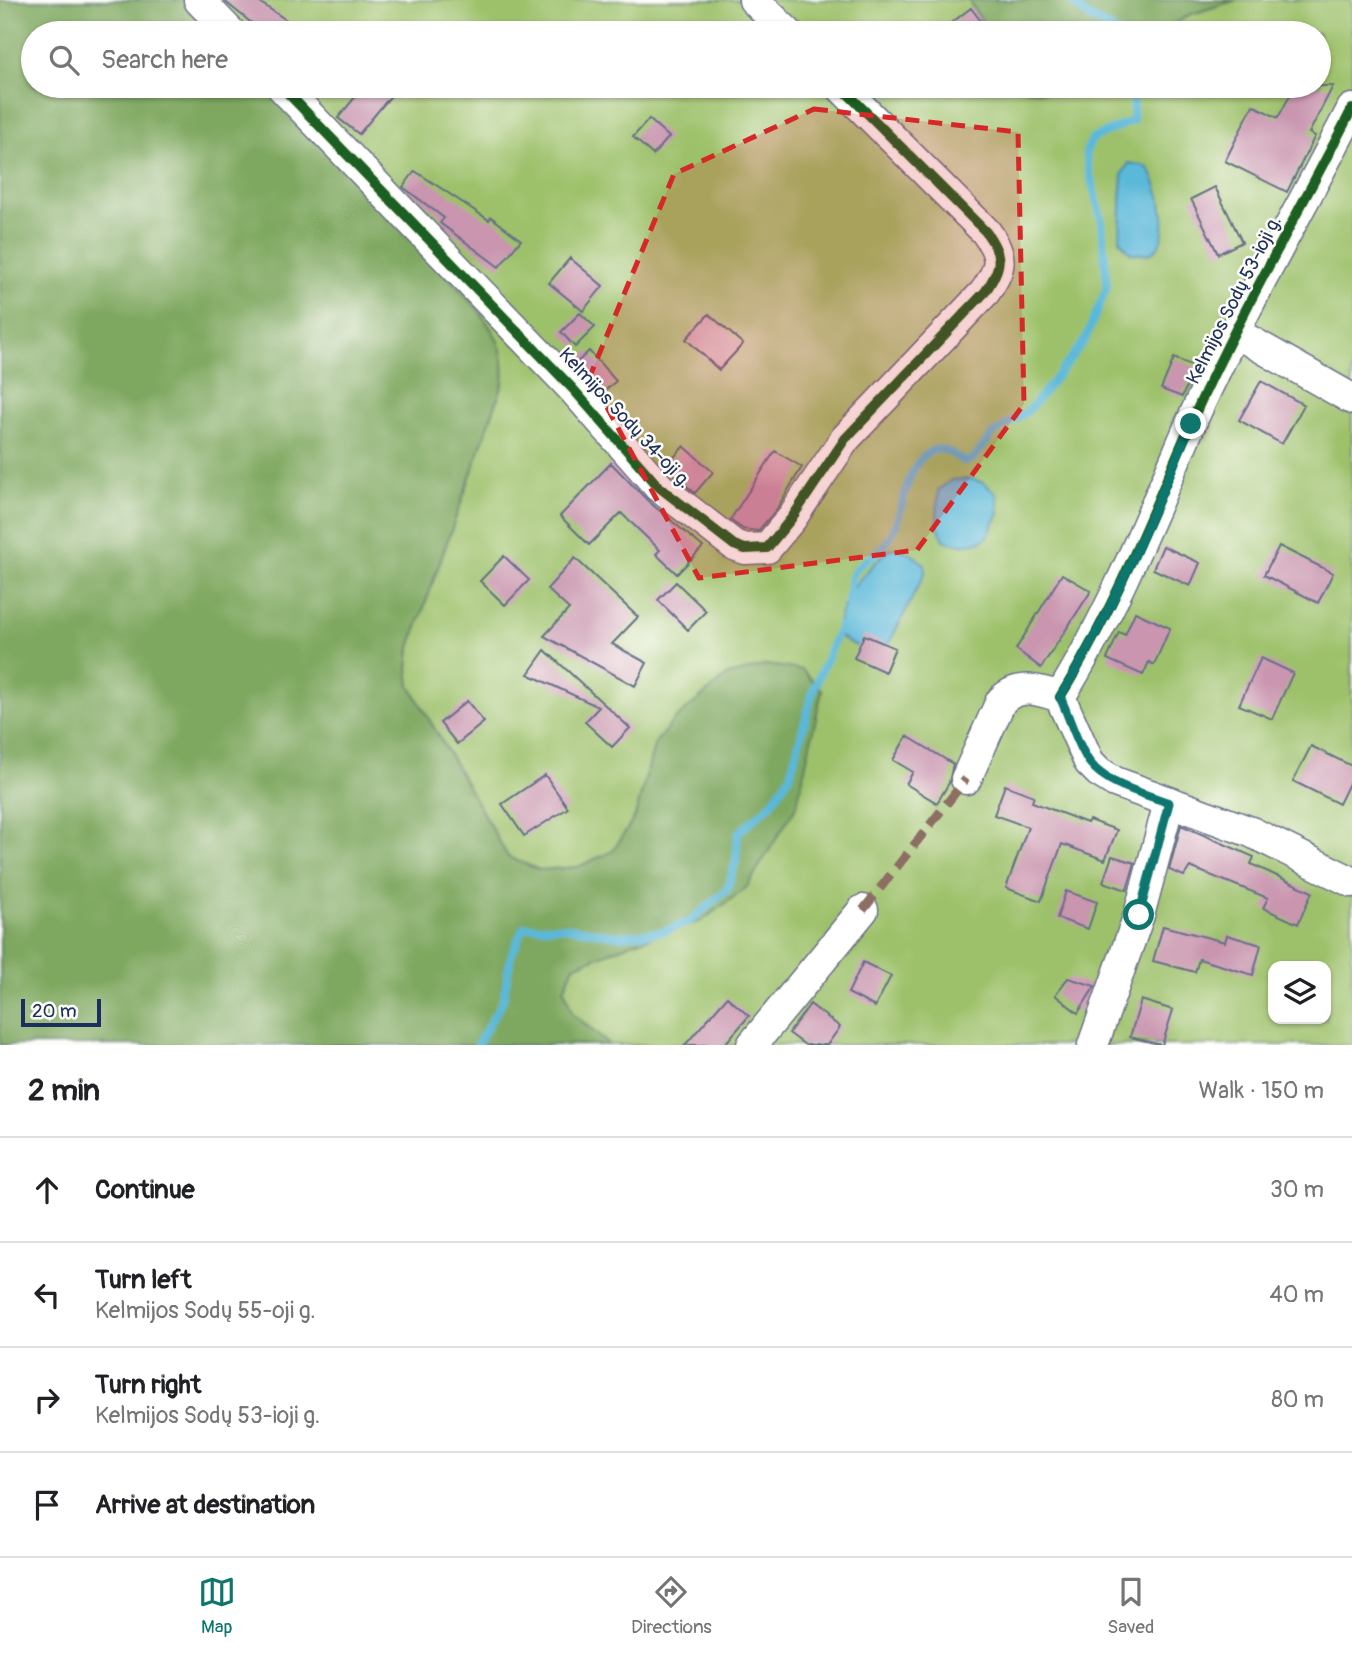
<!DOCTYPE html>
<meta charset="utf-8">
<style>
:root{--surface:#fff;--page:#f2f2f2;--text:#202124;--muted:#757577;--line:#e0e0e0;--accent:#0f766e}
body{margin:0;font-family:Pangolin,sans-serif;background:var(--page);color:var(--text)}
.controls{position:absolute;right:21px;bottom:21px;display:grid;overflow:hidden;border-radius:14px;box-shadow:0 2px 5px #0004}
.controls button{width:63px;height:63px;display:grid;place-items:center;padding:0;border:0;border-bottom:2px solid var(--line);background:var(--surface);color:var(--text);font:35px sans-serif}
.scale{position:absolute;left:21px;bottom:18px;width:80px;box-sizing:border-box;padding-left:7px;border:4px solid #1b2f5e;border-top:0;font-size:19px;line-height:24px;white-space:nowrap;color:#1b2f5e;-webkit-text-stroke:5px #fdfcf7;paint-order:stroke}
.stop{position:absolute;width:21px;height:21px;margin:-16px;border:5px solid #0f766e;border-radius:50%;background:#fff}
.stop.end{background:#0f766e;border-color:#fff;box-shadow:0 2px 7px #0008}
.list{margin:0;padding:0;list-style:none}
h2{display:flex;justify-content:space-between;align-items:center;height:91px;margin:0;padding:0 28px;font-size:30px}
h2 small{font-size:23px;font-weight:400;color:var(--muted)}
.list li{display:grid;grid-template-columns:46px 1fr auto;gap:21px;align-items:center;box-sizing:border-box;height:105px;padding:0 28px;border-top:2px solid var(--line)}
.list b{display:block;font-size:26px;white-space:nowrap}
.list p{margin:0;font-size:23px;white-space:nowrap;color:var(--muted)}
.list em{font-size:23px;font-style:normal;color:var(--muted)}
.icon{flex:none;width:38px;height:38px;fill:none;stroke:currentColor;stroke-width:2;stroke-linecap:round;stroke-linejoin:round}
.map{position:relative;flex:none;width:1352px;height:1045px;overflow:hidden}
.search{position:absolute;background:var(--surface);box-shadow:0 2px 5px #0004;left:21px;right:21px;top:21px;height:77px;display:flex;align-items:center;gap:18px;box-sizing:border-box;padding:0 24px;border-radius:38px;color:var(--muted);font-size:26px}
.sheet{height:511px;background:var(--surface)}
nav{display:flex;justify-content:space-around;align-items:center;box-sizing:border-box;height:98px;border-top:2px solid var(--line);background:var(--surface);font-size:19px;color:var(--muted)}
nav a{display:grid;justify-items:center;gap:4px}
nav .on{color:var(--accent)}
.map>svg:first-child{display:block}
.green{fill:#9dc16b;stroke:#5c7864;stroke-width:2;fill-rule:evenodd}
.forest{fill:#7ea75f;stroke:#4c6b5e;stroke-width:2}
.water{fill:#5ab8d9;stroke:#3a749c;stroke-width:2}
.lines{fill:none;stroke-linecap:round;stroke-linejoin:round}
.stream{stroke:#5ab8d9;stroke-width:8}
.building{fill:#c995af}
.minor-casing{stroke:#687088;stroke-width:33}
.minor{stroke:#fff;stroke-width:30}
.quiet{stroke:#8d6e63;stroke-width:9;stroke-dasharray:18 9;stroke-linecap:butt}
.cycleway-casing{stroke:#fdfcf7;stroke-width:15}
.cycleway{stroke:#1b5e20;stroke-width:10}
.route{stroke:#0f766e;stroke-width:9}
.marked{fill:#d62828;fill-opacity:0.2;stroke:#d62828;stroke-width:5;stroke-dasharray:14 9;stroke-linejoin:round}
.labels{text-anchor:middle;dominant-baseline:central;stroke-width:5;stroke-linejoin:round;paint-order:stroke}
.street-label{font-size:19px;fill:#1b2f5e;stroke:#fdfcf7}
</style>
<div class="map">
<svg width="1352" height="1045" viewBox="0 0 1352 1045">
<rect width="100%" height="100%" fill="#fdfcf7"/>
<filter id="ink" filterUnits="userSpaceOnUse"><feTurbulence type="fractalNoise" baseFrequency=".0143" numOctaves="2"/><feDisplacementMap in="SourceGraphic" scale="14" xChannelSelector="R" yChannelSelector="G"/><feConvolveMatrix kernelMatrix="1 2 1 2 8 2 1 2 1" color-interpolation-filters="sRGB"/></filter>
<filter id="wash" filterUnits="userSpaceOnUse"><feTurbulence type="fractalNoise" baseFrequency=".00686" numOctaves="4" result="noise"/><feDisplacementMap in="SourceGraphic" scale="28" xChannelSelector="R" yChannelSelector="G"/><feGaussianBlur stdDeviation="1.57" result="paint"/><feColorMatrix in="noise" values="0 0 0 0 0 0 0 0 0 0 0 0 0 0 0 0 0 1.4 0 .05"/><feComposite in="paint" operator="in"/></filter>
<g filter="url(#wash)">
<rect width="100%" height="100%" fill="#f7ead7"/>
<path class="green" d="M185,0h783l22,33h-773z
M1236,0h116v1045h-743l-37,-32 -8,-24 10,-23 58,-23 190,-253 -21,-20 -34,-5 -112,78 -20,74 -22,34 -35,16 -39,3 -31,-13 -98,-171 -2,-17 2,-22 93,-263c3,-37 -7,-50 -28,-78l-208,-220h755l7,4h49l6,-4h235v-53h-158l27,-18zM1273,966h53v53h-53z"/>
<path class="forest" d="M0,0h185l32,33h-184v53h234l208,220c21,28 31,41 28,77l-93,264 -2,22 2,17 98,171 31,13 39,-3 35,-16 22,-34 20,-74 19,-23 54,-45 39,-10 35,5 20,20 -25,115 -51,83 -45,33 -69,22 -58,23 -10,23 8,24 37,32h-609z
M968,0h268l-47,15 -28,18h-171z
M1022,86h62c-15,10 -46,8 -62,0z"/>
<path class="water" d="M1129,163l17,3c14,14 30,81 2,88 -5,1 -12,-1 -17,-1l-11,-12 2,-67z
M972,479l12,4 13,11 2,19 -12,25c-14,8 -28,8 -43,2l-7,-16 1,-34 13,-10z
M890,549c14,-2 25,7 35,16v8l-39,76c-18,2 -35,-2 -49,-15 1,-33 28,-64 53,-85z"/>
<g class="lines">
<path class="stream" d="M1070,0l16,15 32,18
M848,604c3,-47 12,-33 38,-61 19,-22 16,-78 45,-92 14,-6 23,6 35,11l8,-4 19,-24 36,-24 25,-30 31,-40 22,-53 -5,-65 -14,-55 -2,-15 6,-13 41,-19v-34
M477,1045l26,-45 8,-44 13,-29h41l54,9 42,-4 28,-10 38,-32 9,-29 2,-28 33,-29 19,-28 23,-85 27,-65"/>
</g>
<g id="blocks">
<path class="building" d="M223,0h33l50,33h-42z
M971,8l19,25h-52z
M364,86h35l-40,48 -21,-16z
M1295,86h38l-24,47 6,3 -28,56 -62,-31 28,-56 25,13z
M649,119l20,18 -16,18 -20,-18z
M415,171l74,49 2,-3 30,23 -22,27 -59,-44 4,-5 -41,-31z
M1215,187l27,55 -24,12 -27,-55z
M570,258l33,28 -20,25 -34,-28z
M580,313l15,14 -20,20 -14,-15z
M709,314l34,30 -24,26 -33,-31z
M589,351l27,30 -15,13 -27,-29z
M1174,358l21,9 -13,30 -21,-8z
M1261,381l43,24 -22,39 -43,-24z
M684,446l29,26 -18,21 -30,-26z
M775,451l27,16 -26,43 -18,21 -15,-2 -13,-9z
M611,463l37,38 55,46 -26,27 -21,-20 4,-4 -39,-37 -32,32 -29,-29z
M1163,546l37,17 -10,23 -37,-17z
M1279,546l54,27 -15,30 -54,-28z
M504,556l25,24 -24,25 -25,-24z
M575,558l63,59 -26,27 35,19 -12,23 -91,-50 25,-27 -22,-20z
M1062,574l29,17 -50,77 -25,-19z
M676,582l30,29 -18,19 -30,-30z
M1135,612l35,16 -16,37 -5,-3 -6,13 -36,-16 12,-27 6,3z
M864,635l31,13 -10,24 -31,-14z
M545,650l85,78 -18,19 -27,-25 14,-15 -71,-33z
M1261,658l32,15 -21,46 -33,-14z
M467,701l17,21 -27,22 -17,-21z
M907,736l46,28 -4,19 -12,20 -31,-19 7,-12 -20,-12z
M1311,746l41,20v11l-13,27 -46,-23z
M545,775l23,33 -44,28 -22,-32z
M1005,785l29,11 -2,6 55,21 2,-3 28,10 -12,30 -43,-16 -21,57 -35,-13 22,-61 -34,-12z
M1181,825l73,32 -3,7 61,28 -14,32 -35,-16 5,-10 -78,-31 -6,9 -15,-6z
M1112,856l23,7 -8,27 -24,-8z
M1066,891l31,11 -9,27 -31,-11z
M1163,926l62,16 2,-7 34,10 -8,30 -54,-16 -4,13 -42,-11z
M863,962l28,14 -16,31 -27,-14z
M1068,978l27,8 -17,27 -23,-18z
M727,997l22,19 -25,29h-39z
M1141,1000l32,10 -11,35 -32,-8z
M810,1004l30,23 -13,18h-22l-16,-12z"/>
</g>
</g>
<g filter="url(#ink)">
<use href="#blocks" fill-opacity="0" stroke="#687088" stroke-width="2"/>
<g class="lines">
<defs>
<path id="minor" d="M199,0l32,33
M754,0l34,33
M281,86l292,303 86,98 75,58 11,4 22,-1 24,-29 54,-80 140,-147c17,-25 19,-35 1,-60l-146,-146
M1236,333l116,66
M1060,697c53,-86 90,-179 130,-272 48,-108 108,-211 162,-316
M966,779l35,-78c18,-18 38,-11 59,-4l29,65 10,10 16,10 136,50 101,50
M752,1045l111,-135
M1093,1045l46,-130 30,-112"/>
</defs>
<use href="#minor" class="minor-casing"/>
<use href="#minor" class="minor"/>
<path class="quiet" d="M863,910l103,-131"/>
<defs>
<path id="cycleway" d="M281,86l292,303 86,98 75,58 11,4 22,-1 24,-29 54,-80 140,-147c17,-25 19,-35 1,-60l-146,-146
M1060,697c53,-86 90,-179 130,-272 48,-108 108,-211 162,-316"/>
</defs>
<use href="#cycleway" class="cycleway-casing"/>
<use href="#cycleway" class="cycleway"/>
</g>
</g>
<g class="lines" filter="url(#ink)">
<path class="route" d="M1139,915l30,-112c-25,-10 -61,-17 -79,-40 -13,-18 -20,-45 -30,-66 53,-86 92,-180 131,-273"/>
</g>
<path class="marked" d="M814,109l204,23 6,272 -107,146 -218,28 -109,-202 84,-202z"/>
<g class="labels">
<g class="street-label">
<text transform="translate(1234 300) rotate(-63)">Kelmijos Sodų 53-ioji g.</text>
<text transform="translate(625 418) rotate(47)">Kelmijos Sodų 34-oji g.</text>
</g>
</g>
</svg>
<div class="controls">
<button><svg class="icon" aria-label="layers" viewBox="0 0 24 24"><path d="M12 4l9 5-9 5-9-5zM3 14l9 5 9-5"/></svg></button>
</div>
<div class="scale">20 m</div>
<div class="stop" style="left:1139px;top:915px"></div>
<div class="stop end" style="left:1191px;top:424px"></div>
<div class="search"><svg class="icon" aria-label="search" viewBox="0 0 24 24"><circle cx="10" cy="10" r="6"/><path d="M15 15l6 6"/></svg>Search here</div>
</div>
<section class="sheet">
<h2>2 min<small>Walk · 150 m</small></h2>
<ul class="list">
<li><svg class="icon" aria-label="ahead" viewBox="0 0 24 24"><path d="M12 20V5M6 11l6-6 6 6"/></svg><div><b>Continue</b></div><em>30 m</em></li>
<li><svg class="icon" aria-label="left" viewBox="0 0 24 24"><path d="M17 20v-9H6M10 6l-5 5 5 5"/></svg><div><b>Turn left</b><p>Kelmijos Sodų 55-oji g.</p></div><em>40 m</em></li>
<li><svg class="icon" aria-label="right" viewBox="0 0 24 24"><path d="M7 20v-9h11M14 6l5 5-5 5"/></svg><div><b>Turn right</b><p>Kelmijos Sodų 53-ioji g.</p></div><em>80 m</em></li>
<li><svg class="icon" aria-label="arrive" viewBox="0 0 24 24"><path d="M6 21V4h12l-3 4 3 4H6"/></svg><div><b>Arrive at destination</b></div></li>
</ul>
</section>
<nav>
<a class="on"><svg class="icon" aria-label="map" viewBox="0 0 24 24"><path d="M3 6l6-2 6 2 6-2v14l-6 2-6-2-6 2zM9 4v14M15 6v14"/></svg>Map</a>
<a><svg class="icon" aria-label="directions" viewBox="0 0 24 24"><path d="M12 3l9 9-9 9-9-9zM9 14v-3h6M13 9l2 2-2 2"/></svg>Directions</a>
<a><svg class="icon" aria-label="saved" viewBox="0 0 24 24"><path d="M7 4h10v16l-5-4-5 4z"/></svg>Saved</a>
</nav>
